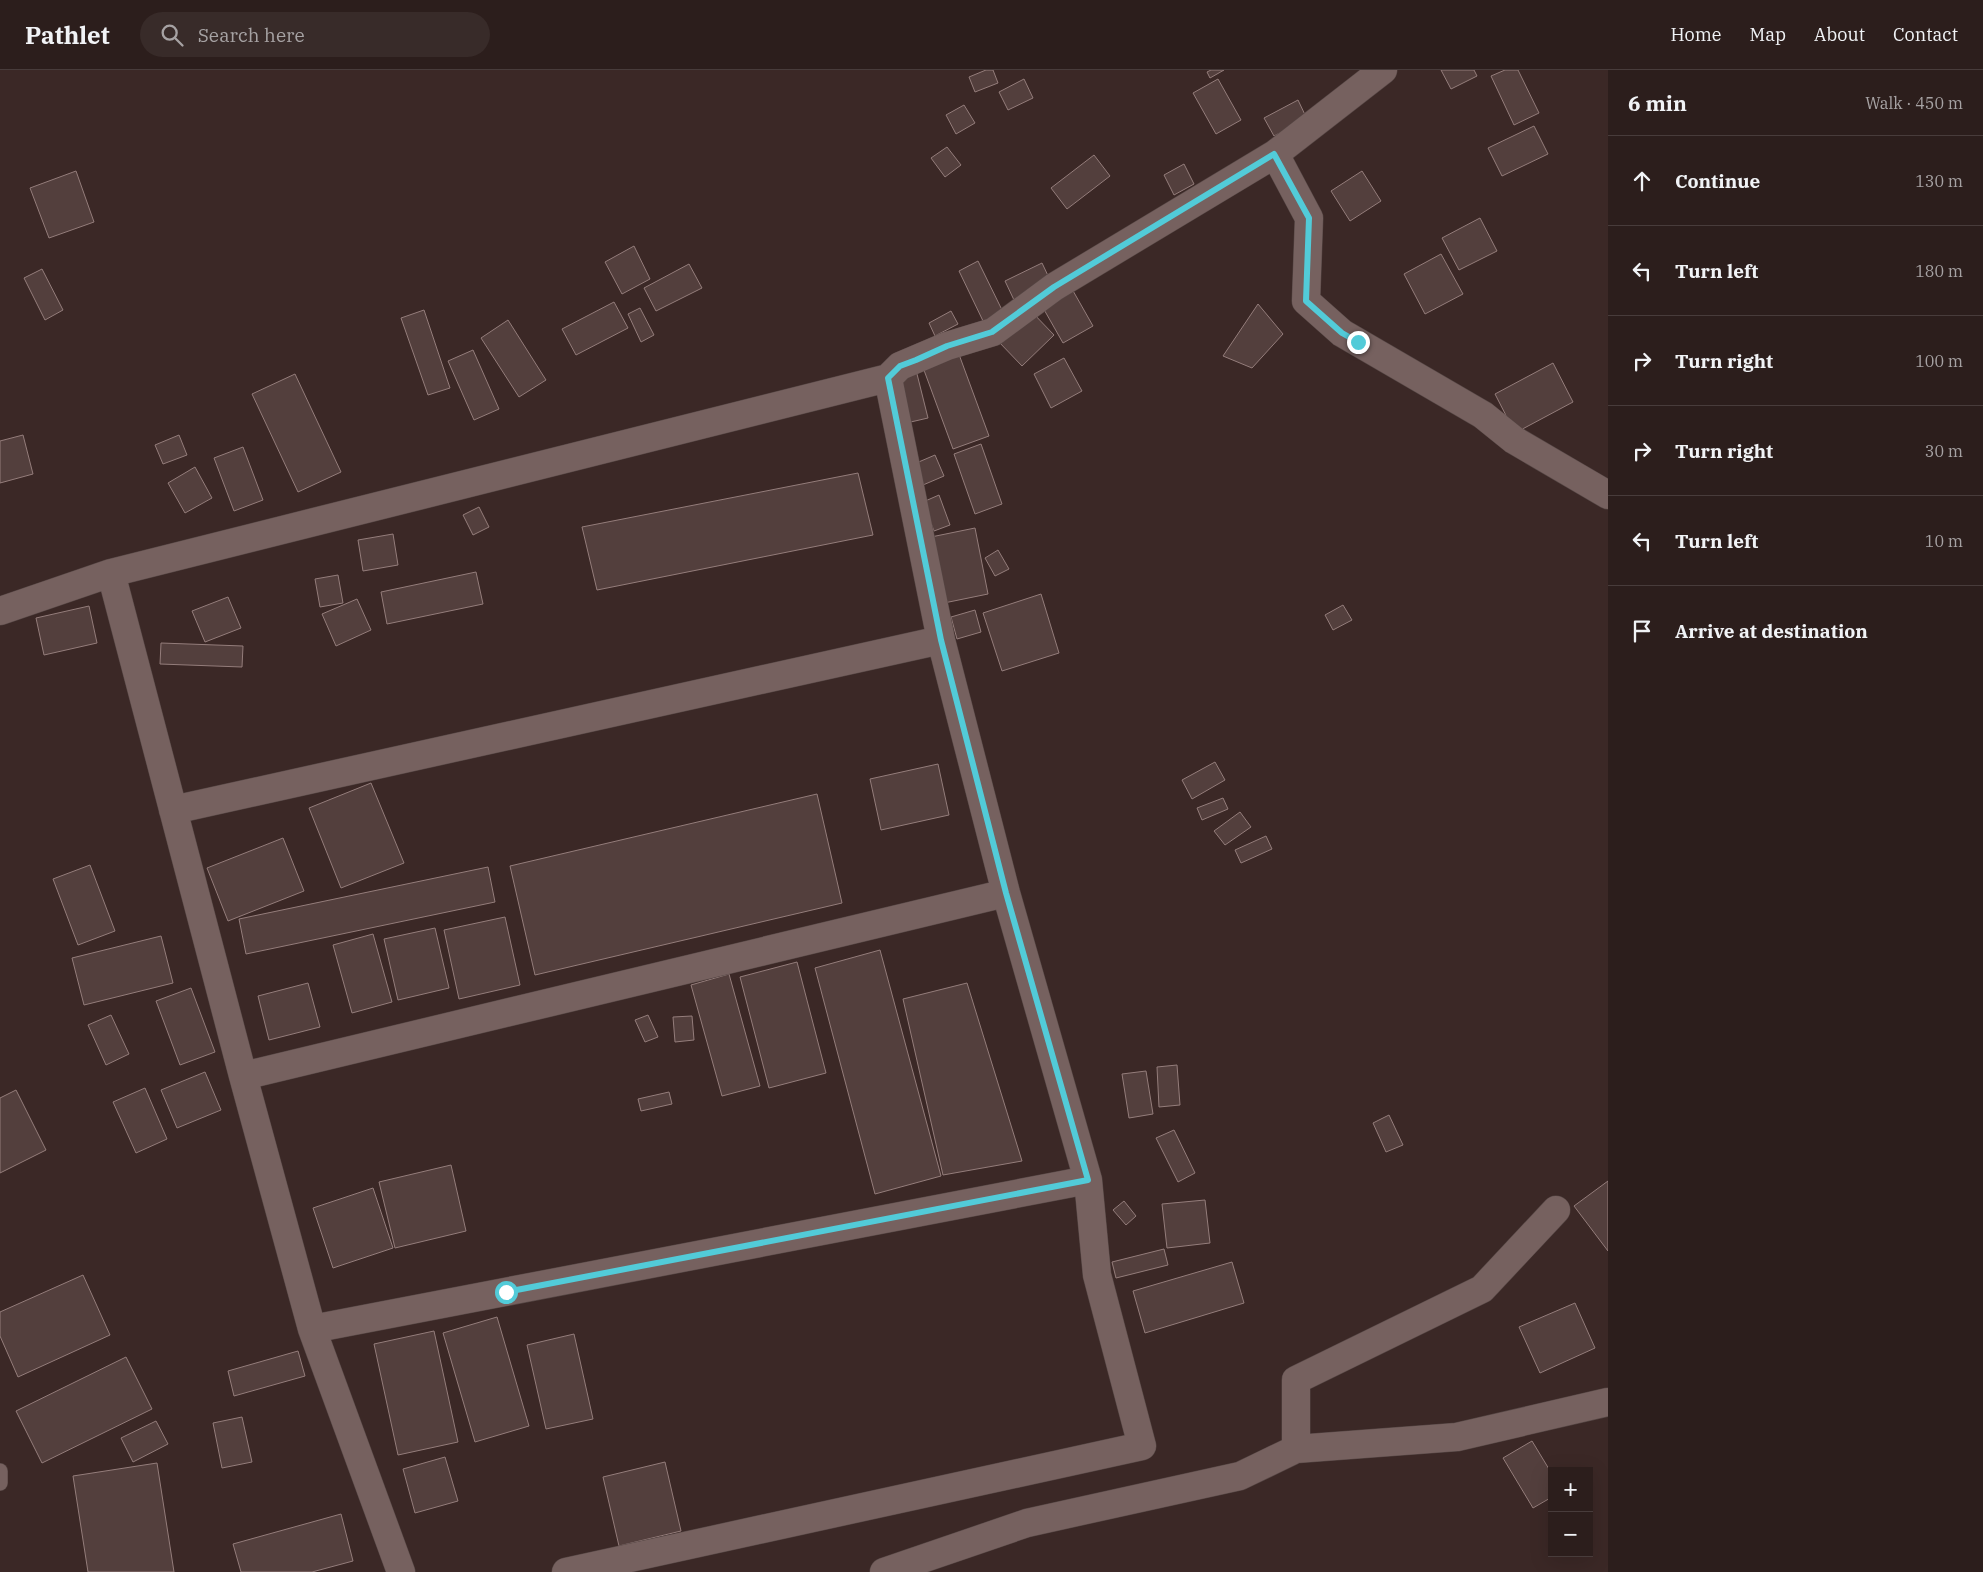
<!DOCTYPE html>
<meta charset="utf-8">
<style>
:root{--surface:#2c1e1c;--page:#382b29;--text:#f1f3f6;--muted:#a6a2a3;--line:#483c3b}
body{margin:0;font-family:"IBM Plex Serif",serif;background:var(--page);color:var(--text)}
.controls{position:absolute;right:15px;bottom:15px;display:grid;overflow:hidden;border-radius:0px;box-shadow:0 5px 20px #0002}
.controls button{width:45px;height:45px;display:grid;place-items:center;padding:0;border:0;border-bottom:1px solid var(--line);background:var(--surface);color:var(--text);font:25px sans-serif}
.stop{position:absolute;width:15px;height:15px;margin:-11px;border:4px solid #52cbd8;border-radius:50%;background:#fff}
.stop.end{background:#52cbd8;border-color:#fff;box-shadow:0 1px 5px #0008}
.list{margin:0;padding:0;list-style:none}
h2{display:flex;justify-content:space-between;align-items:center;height:65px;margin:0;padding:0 20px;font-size:21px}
h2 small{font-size:16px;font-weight:400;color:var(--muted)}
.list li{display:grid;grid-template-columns:32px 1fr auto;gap:15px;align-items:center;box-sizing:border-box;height:90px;padding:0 20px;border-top:1px solid var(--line)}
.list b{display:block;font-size:19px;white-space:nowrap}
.list em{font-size:16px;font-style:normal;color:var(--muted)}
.icon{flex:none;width:28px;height:28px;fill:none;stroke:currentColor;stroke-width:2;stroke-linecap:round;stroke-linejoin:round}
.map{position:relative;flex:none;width:1608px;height:1502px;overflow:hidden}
header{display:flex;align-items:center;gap:30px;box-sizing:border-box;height:70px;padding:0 25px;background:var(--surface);border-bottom:1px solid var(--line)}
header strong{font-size:24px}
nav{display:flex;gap:28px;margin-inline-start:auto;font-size:18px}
.search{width:350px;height:45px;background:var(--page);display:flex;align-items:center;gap:12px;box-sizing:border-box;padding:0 18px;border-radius:28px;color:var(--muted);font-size:19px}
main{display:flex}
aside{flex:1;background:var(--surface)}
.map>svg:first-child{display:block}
.building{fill:#533f3d;stroke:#947d7b}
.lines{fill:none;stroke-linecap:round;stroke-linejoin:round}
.service-casing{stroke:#564745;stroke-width:16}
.minor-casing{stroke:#564745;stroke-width:29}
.service{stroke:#76615f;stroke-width:15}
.minor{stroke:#76615f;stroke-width:28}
.route{stroke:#52cbd8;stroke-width:6}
</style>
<header>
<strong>Pathlet</strong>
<div class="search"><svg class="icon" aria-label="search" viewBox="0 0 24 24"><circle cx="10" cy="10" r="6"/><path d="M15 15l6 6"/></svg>Search here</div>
<nav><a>Home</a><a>Map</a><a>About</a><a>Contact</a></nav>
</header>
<main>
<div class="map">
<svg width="1608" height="1502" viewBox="0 0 1608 1502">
<rect width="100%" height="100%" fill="#3b2826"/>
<path class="building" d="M986,0h7l5,13 -23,9 -6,-15z
M1211,0h13l-14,8 -3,-6z
M1441,0h33l3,6 -26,13z
M1505,0h13l21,43 -25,12 -23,-49z
M1024,9l9,19 -25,12 -9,-18z
M1218,9l23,41 -25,14 -23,-41z
M1298,30l9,19 -33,17 -10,-18z
M964,35l11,18 -19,11 -10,-19z
M1534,56l14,28 -46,22 -14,-28z
M947,77l14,18 -16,12 -14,-19z
M1094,85l16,21 -43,33 -16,-21z
M1184,94l10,20 -20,11 -10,-20z
M76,101l18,51 -45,16 -19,-50z
M1362,101l19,30 -31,20 -19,-30z
M1480,148l17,33 -38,19 -17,-32z
M634,176l16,33 -28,15 -17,-32z
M1441,184l22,40 -38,20 -21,-40z
M978,191l26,53 -20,9 -25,-52z
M1042,193l9,19 -37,18 -9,-19z
M689,194l13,24 -46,23 -12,-23z
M42,199l21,41 -18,10 -21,-42z
M1072,219l21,37 -30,17 -21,-37z
M614,232l14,26 -52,27 -14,-26z
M1258,234l25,30 -31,34 -29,-12z
M640,238l14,27 -13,7 -13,-28z
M424,240l26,78 -22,7 -27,-77z
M1030,240l24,25 -32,31 -24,-25z
M951,241l7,13 -23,12 -6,-13z
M508,250l38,60 -27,17 -38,-59z
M957,279l32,87 -36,13 -32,-87z
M473,280l26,59 -25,11 -26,-59z
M1064,288l18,33 -31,17 -17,-34z
M1553,293l20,39 -58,31 -20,-39z
M295,304l46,98 -43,20 -46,-98z
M917,304l11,44 -26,6 -11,-44z
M23,365l10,39 -33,9v-42z
M179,365l8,20 -24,9 -8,-19z
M981,374l21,60 -27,10 -21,-60z
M243,377l20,53 -29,11 -20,-53z
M935,385l9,21 -21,9 -9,-21z
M195,397l17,31 -27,15 -17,-30z
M858,403l15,62 -276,55 -15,-63z
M939,425l11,30 -16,6 -11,-29z
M479,437l10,20 -16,8 -10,-20z
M975,458l13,66 -44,9 -13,-66z
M393,464l5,31 -35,6 -5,-31z
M998,480l11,19 -14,7 -10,-18z
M476,502l7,32 -96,20 -6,-32z
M338,505l5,28 -23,4 -5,-28z
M1041,524l18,59 -57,18 -19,-58z
M228,527l13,31 -36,14 -13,-31z
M357,529l14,31 -35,16 -14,-32z
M1343,535l9,15 -19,10 -8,-15z
M89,536l8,37 -53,12 -8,-37z
M975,540l6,22 -24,7 -6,-22z
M161,573l82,3 -1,21 -82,-3z
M1215,692l10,18 -33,19 -10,-19z
M938,694l11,51 -68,15 -11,-51z
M371,713l33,80 -63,25 -32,-80z
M817,724l25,109 -307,72 -25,-109z
M1223,728l5,11 -26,11 -5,-12z
M1240,742l11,15 -26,18 -11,-14z
M1266,766l6,13 -31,14 -6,-13z
M283,768l21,53 -76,30 -21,-53z
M90,795l25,66 -37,14 -25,-66z
M488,797l7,35 -249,52 -7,-35z
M505,847l15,68 -61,14 -15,-69z
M435,858l14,60 -51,12 -14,-61z
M373,864l19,68 -40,11 -19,-68z
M161,866l12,47 -89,22 -12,-47z
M880,880l61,226 -66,18 -60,-226z
M797,892l29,111 -57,15 -29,-111z
M729,904l31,112 -38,10 -31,-111z
M308,913l12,44 -51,13 -11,-44z
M967,913l55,178 -79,14 -40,-176z
M191,918l24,64 -35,13 -24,-64z
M111,945l18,39 -23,11 -18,-40z
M648,945l10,22 -13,5 -10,-22z
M692,946l2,24 -19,2 -2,-25z
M1177,995l3,40 -21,2 -2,-40z
M1146,1001l7,43 -24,4 -7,-44z
M205,1002l16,38 -44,18 -16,-38z
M145,1018l22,51 -31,14 -23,-51z
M16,1020l30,60 -46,23v-75z
M669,1022l3,12 -31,7 -3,-12z
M1389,1045l14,30 -17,7 -13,-29z
M1174,1060l21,43 -17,9 -22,-44z
M451,1095l15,66 -71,17 -16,-66z
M1608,1111v70l-34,-45z
M373,1118l20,60 -60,20 -20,-60z
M1205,1130l5,43 -43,5 -5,-44z
M1124,1131l12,15 -10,9 -13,-15z
M1164,1179l4,16 -52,13 -4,-16z
M1232,1192l12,41 -99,30 -12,-42z
M83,1205l27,60 -92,42 -18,-41v-24z
M1575,1233l20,45 -55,25 -21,-46z
M497,1247l32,109 -54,16 -32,-109z
M434,1261l24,111 -60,13 -24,-111z
M574,1264l19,85 -47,10 -19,-84z
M298,1281l7,25 -71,20 -6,-25z
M126,1287l26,52 -110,54 -26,-52z
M242,1347l10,45 -30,6 -9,-45z
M156,1351l12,23 -35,18 -12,-24z
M1532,1371l20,33v23l-19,11 -30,-50z
M445,1387l13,44 -43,12 -12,-44z
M665,1392l16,69 -62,15 -16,-69z
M157,1393l17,109h-86l-15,-96z
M341,1444l12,47 -41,11h-71l-8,-28z"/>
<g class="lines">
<defs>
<path id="service" d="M0,1401v12"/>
<path id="minor" d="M1275,84l34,64 -3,83 36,32 141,82 31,25 94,55
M888,308l12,-12 47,-20 46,-14 61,-45 221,-133 108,-84
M0,541l111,-38 777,-195 53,262 65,253 82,287 -776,149 -69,-253 -132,-503
M173,740l768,-170
M243,1006l763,-183
M312,1259l89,243
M1296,1379l161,-12 151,-35
M566,1502l576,-126 -45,-171 -9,-95
M884,1502l143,-49 213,-47 56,-27v-69l186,-91 74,-79"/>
</defs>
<use href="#service" class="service-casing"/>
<use href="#minor" class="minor-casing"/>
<use href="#service" class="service"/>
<use href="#minor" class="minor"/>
</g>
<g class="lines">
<path class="route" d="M506,1222l582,-112 -82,-287 -65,-253 -53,-262 12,-12 16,-6 31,-14 45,-14 62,-45 220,-133 35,64 -3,83 36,32 16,9"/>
</g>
</svg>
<div class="controls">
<button>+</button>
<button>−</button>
</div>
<div class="stop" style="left:506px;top:1222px"></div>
<div class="stop end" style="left:1358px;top:272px"></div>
</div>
<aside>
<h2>6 min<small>Walk · 450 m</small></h2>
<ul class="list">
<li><svg class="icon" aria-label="ahead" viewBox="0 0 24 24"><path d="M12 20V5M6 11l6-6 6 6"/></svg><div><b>Continue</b></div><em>130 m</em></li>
<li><svg class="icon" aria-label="left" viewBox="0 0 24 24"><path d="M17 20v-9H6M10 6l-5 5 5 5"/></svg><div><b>Turn left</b></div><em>180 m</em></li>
<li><svg class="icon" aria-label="right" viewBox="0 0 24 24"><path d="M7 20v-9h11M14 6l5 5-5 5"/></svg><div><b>Turn right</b></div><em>100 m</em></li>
<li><svg class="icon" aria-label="right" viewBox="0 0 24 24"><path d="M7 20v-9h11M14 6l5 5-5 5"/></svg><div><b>Turn right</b></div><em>30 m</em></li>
<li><svg class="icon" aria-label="left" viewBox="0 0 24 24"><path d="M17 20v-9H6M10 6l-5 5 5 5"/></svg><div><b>Turn left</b></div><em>10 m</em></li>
<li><svg class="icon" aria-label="arrive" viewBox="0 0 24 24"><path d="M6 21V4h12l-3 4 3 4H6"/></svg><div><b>Arrive at destination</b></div></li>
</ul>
</aside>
</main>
